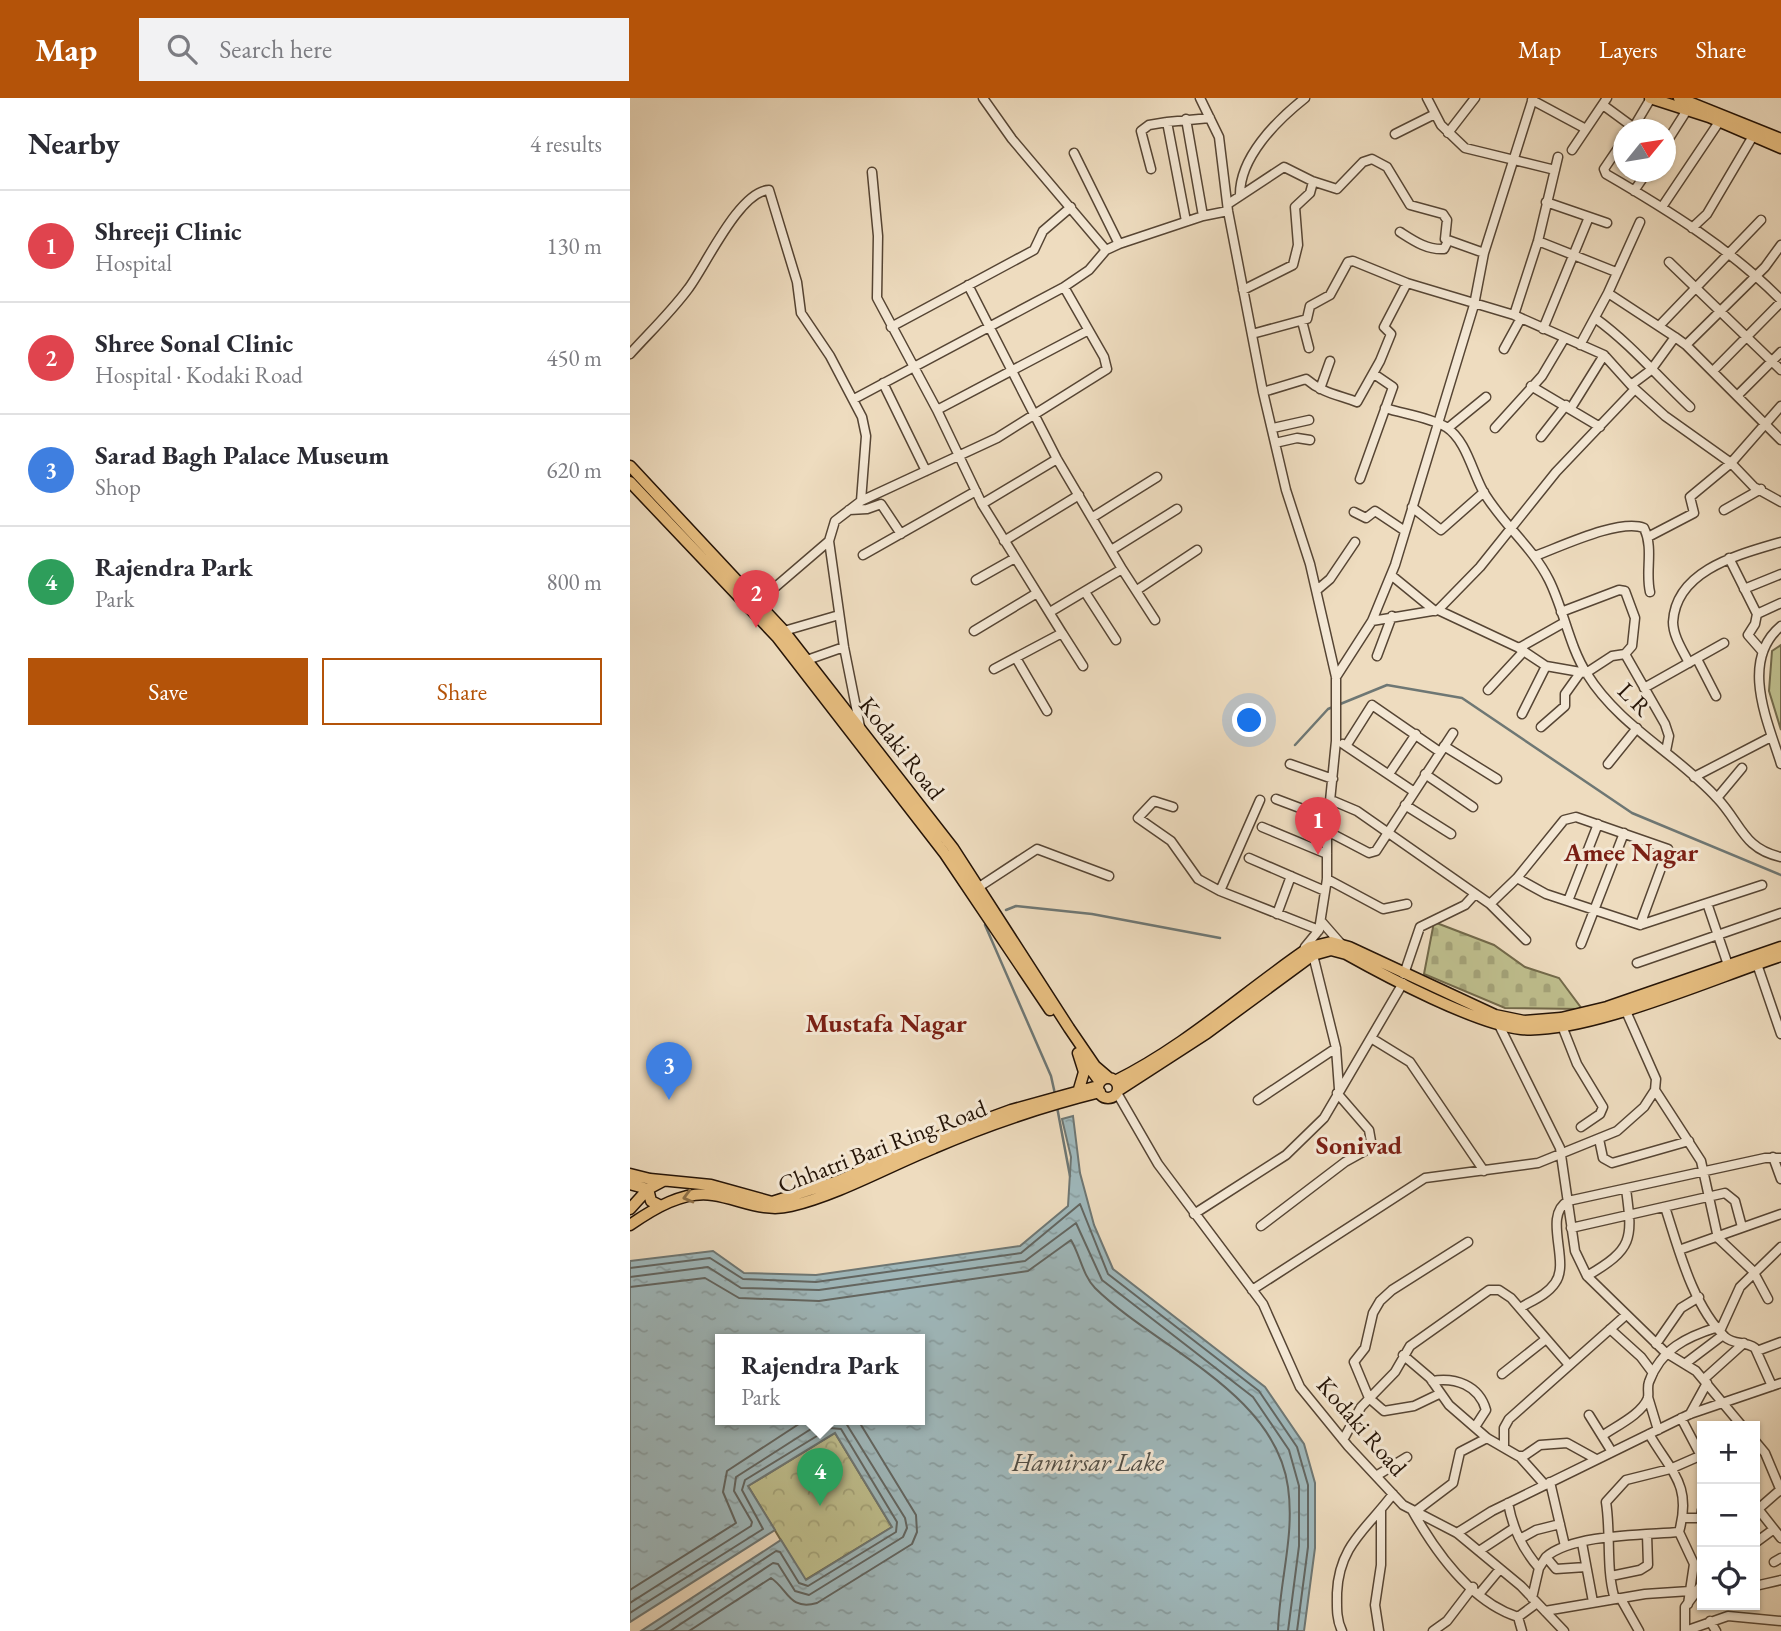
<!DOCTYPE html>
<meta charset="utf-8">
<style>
:root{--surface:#fff;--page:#f2f2f3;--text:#2b2b33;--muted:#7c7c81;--line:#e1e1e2;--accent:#b45309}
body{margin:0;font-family:"EB Garamond",serif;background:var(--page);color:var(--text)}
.controls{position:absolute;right:21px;bottom:21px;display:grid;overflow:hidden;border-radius:0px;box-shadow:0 2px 5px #0004}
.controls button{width:63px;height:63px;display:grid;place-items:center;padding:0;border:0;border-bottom:2px solid var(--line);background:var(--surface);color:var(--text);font:35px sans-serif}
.compass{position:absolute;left:983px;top:21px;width:63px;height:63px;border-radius:50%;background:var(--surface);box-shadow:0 2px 5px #0004;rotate:60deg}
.you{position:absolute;left:620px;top:623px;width:24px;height:24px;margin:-18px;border:5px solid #fff;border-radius:50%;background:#1a73e8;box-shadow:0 0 0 10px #1a73e833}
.badge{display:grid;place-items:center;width:46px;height:46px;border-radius:50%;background:var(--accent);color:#fff;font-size:23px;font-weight:700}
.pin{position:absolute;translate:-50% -58px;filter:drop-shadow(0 2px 4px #0008)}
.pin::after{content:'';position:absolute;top:37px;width:24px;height:21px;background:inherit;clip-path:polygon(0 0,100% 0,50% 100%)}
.popup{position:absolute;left:85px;top:1236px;width:210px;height:91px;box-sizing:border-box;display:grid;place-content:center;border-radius:0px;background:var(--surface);filter:drop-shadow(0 2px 5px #0005);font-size:23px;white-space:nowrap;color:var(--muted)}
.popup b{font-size:26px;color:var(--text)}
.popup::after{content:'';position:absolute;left:50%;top:100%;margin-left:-14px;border:14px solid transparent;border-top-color:var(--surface)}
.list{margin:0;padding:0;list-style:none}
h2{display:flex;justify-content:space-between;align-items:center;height:91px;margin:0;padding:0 28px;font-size:30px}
h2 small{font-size:23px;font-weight:400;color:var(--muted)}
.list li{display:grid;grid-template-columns:46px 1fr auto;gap:21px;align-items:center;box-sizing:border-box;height:112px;padding:0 28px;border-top:2px solid var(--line)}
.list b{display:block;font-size:26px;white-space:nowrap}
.list p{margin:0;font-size:23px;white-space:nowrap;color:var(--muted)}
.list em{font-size:23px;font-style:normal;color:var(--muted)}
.actions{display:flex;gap:14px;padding:21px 28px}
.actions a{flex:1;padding:16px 0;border:2px solid var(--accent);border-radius:0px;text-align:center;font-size:24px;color:var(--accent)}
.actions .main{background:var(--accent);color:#fff}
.icon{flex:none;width:38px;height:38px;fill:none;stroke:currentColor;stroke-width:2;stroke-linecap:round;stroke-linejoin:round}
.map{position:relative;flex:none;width:1151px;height:1533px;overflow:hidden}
header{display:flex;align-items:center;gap:42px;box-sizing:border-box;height:98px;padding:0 35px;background:var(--accent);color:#fff}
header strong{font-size:33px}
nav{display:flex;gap:38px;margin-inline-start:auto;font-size:24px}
.search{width:490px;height:63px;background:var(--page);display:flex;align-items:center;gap:18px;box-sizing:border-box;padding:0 24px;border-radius:0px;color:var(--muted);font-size:26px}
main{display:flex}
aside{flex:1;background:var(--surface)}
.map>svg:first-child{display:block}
.green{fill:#bfbf8e;stroke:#72694a;stroke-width:2}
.forest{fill:url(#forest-crowns);stroke:#72694a;stroke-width:2}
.cemetery{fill:url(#cemetery-stones);stroke:#72694a;stroke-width:2}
.water{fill:url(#water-ripples);stroke:#6e7774;stroke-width:2;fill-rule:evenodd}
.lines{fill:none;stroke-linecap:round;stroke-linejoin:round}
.shore{stroke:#626662;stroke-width:2}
.stream{stroke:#6e7774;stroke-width:2.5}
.minor-casing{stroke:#564534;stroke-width:11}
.major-casing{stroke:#241306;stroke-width:13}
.minor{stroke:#f4e8d5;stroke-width:8}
.major{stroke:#e7be80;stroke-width:10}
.oneway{stroke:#8f7149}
.labels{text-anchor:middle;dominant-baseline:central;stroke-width:6;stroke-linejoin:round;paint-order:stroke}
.street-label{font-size:24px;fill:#241306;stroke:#f4e8d5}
.neighbourhood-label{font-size:26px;font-weight:bold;fill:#7a1f14;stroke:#f4e8d5}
.water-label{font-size:26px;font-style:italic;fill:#4f4d46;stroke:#f4e8d5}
</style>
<header>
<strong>Map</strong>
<div class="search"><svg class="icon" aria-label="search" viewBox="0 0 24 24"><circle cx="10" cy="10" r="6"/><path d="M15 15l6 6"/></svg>Search here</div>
<nav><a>Map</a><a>Layers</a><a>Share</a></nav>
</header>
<main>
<aside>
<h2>Nearby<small>4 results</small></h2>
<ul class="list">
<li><span class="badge" style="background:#e0444e">1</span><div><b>Shreeji Clinic</b><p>Hospital</p></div><em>130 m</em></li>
<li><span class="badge" style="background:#e0444e">2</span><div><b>Shree Sonal Clinic</b><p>Hospital · Kodaki Road</p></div><em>450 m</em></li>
<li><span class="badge" style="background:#3f7fe0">3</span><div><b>Sarad Bagh Palace Museum</b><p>Shop</p></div><em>620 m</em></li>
<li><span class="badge" style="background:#2e9e5b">4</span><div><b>Rajendra Park</b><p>Park</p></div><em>800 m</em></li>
</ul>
<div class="actions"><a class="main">Save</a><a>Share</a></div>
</aside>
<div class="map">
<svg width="1151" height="1533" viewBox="0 0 1151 1533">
<defs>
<pattern id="forest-crowns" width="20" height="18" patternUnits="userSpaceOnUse" patternTransform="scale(1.75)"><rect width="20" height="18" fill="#bfbf8e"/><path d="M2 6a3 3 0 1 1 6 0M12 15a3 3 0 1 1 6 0" fill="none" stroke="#a4a379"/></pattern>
<pattern id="cemetery-stones" width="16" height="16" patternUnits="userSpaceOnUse" patternTransform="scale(1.75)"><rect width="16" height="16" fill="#bfbf8e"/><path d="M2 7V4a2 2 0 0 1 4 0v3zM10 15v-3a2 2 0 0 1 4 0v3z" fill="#a4a379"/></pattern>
<pattern id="water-ripples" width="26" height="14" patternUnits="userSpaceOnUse" patternTransform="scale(1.75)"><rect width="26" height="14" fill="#9fb9bd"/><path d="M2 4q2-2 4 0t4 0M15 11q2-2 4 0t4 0" fill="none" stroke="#899ea1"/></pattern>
</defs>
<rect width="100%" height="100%" fill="#eedcbf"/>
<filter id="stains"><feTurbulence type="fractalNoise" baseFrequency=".00286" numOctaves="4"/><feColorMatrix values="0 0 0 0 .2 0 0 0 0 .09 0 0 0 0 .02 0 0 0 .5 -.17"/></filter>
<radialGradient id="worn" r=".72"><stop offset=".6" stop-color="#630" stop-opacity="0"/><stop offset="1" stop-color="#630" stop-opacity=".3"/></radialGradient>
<path class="green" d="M1151,547v85l-12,-39 3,-40z"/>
<path class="forest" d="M205,1335l57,94 -87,53 -57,-94z"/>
<path class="cemetery" d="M804,824l60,23 31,22 34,11 23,31 -77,-1 -81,-34z"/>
<path class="water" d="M443,1018l7,57 14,52 19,44 152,118 39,57 11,39v65l-11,83h-663l140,-91 25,40 86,-53 -57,-94 -87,53 27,44 -145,92v-361l83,-10 31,22 72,2 204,-29 48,-40 3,-49 -9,-38zM90,1242h200v80h-200z"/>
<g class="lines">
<path class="shore" d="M0,1170l80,-10 33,21 73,3 205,-29 59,-49 28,70 151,117 38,56 11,38v62l-11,84
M0,1179l78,-10 33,21 78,2 206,-29 51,-38 26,57 151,117 36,53 10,36v60l-11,85
M0,1189l75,-9 34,20 80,3 209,-30 43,-31c9,15 12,36 24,48 61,60 180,104 193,199 7,49 -9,96 -10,144
M0,1492l106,-67 -13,-31 4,-21 78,-51
M0,1505l121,-77 1,-4 -18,-31 2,-14 89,-57
M0,1515l133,-84 -21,-39 3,-10 85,-52 11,1 56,93 -1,10 -88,54 -9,-3 -19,-31 -4,-1 -122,80
M40,1533l103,-68 5,1 17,27 14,4 94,-58 4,-9 -2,-10 -61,-98
M59,1533l82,-53c17,11 18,33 46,25l95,-59 5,-12 -1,-17 -58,-95"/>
<path class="stream" d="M665,647l33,-36 59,-24 75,13 170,115 149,62
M376,812l10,-4 76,8 128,24
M355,827l66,151 4,18
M427,1009l13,69"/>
<defs>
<path id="minor" d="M353,0l29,41 94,111
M570,0l19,39 9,74 35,181 23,98 24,74 26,113v64l-9,90v48l-8,51 -14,17
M797,0l14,27 24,23 90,22
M902,2l54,29
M973,7l34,25
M556,21l17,97
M1002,32l19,-32
M818,35l27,-35
M765,36l40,-20
M993,43l-19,28 2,5c62,36 125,75 175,126
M1036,45l21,-33
M942,52l35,-52
M444,55l45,91
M521,71l-10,-38 8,-6 18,-3
M242,74l6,64 -1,62 60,112 45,94 80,129 -68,36
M1004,93l13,-19
M610,98c-1,-38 36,-75 65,-98
M916,104l61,21
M598,106l56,-37 28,14 25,8 26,-27 9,-3 15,8 23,38 33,9 4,6 -2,19 39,14
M1032,109l57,-85
M556,123l-19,-99 43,-4
M1062,130l15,-14 46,-78
M770,134c14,9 27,18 44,17l4,-8
M908,143l78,31
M1039,164l112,108
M338,187l89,174 65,110 -72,43
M613,192l50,-25 5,-20 -3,-38 15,-14 3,-11
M978,195l67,44
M884,217l24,-74 20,-84
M965,220c36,26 63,59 95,89
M672,223l7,27
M1030,227l101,-105
M261,229l143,-77 9,-19 28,-24
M913,231l46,-112
M622,236l55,-15 3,-13 20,-11 18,-33 5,-1 54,22 107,32 90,40 27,30
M950,247l28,-52 32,-71
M1056,247l95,95
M874,251l17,-31
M0,256c19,-21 41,-42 58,-65 17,-22 51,-98 81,-99l28,92 4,31 29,43 32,61 4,19 -5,65
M1083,273l68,-69
M253,285l43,88
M901,288l69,41
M690,291l10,-28
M1005,291l30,27 66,47 23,24 27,15
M633,294l43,-13c16,14 33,16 51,23l23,-41 11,-27 -7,-7 23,-44
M1107,298l44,-44
M224,301l210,-112 25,-17 17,-20 13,-6 84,-28 25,-5
M755,310c19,6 44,9 61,19 20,13 26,44 37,64 19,33 49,55 66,89 15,30 20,66 38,94 32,52 90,80 130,124 24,25 26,51 64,59
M941,310l33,-53
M307,312l150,-79
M643,330l36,-8
M818,330l38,-31
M865,330l47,-52 22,-37
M911,339l25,-32
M645,345l22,-5 13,2
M730,381l33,-92 -19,-13
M352,406l75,-45
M782,409l29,23 43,-38
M219,412l18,-1 14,-5 20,30
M1094,412l37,-21
M724,414l12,6 9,-7 30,20
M463,419l64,-40
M1018,439l46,-24 -4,-16 41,-34 50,-57
M199,443l15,106 16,80
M374,443l75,-46
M483,451l64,-40
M233,457l113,-64
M905,458c25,-9 85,-38 109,-28 10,21 1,43 6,64
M1099,460l28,56 -2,10 -7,11 14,16
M492,471l33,51
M761,477l44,36
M346,482l39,-22
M1114,491l37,-15
M507,492l60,-40
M687,492l13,-11 25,-37
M455,494l31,48
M128,504l71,-61 6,-20 26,-20 136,-63 110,-69 -3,-12 -40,-70
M808,512l81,38 27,18 40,7 26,-17 13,-2 7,-8 3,-28 -10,-27 -6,-1 -58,22
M1127,516l24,-11
M742,523l66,-11 42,-43 76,-95 79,-83 -4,-4 20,-15 24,-33 11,8 79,-78 16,-22
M1151,528c-42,35 -13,96 0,138
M154,533l55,-16
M344,533l63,-38
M432,535l21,33
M889,550l46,-26
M995,556l40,70 4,12 -3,15
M747,558l15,-40
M386,560l31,53
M1067,561l19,37
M177,562l37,-13
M1059,565c-6,-12 -16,-27 -16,-41 3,-53 68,-68 108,-80
M706,579l36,-56 23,-56 79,-260 10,-52 49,-155
M1014,590l80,-45
M858,592l36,-39
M892,616l24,-48
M911,629l24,-21v-12l15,-21
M713,646l70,47
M716,648l26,-41 68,47
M814,648l53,33
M660,666l43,15
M978,666l29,-36
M759,676l27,-40
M795,676l48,33
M1064,679l77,-40
M1087,700l25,-30
M646,701l53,20
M701,702l26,11 133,93 36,36
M775,707l46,29
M543,709l-19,-6 -16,17 33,23 27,38 22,12 99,39
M632,729l65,27
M697,733l42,22 7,-2 77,-118
M619,760l76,33
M887,780l29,16 94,31 67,-22 21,62
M697,781l56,30 24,-5
M349,789l58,-38 72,27
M590,793l40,-91
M938,803l30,-77
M1077,805l55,-18
M860,806l27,-26 47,-58 12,-3 92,32 -28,76
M647,816l14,-38
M691,823l21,24
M951,846l43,-111
M683,857l23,93 3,41
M1007,865l144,-50
M1127,866l24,70
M774,876l16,-47 45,-22 10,-11
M867,923l63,127 15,103 12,25 78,76 31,19 46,55
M932,928l15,38 26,43 -3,7 -19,13
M741,940l39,24 74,109
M1025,992l46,71 17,77 35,33 15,28
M487,995l41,71 105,140 37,83 48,59 55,59 54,28 64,53 43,45
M628,1002l78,-52
M969,1041l4,19 9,5 77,-22
M1143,1059l8,22
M1035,1109c14,43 27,97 60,130 9,8 20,4 30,11l17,38
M564,1116l92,-59 38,-37 79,-135
M631,1128l84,-64 27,-15 -3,-17 -32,-37
M941,1130l154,-35 10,8 7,26
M1049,1152l102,-36
M957,1178c46,-27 46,-36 39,-87
M622,1192l173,-112 113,-15 79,-32 27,-24 11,-17 1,-11 -31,-70
M890,1210c11,-7 27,-13 35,-25 16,-21 -13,-67 13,-82l197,-43h16
M980,1231l31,28 12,16
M1090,1233l20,-44 41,-40
M1026,1246l25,-36 18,-11
M1127,1253l24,-9
M773,1257l27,23 19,27 38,33 31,18h6l16,-11 27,-2 29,16
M1056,1265l37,-28
M872,1276l44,-35
M1074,1281l40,-36
M802,1283c23,-4 47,4 54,29l-11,17
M809,1296l-25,12 -30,5 -15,-13 -15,-36 11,-14 8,-35 7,-12 12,-11 76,-48
M1018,1299l10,33
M1060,1316l17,-31
M959,1317l23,37
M1051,1320l20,38
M1019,1336c23,39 43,51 30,98l15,32 -6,40
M972,1338c14,-10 39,-21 46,-38 1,-5 -1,-11 1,-16 12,-33 37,-45 69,-55
M713,1342l18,-33 34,-35 15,-26 79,-56h10l12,8 58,67
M1125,1343l10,12 16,38
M874,1349v-19l5,-9 117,-104
M890,1359l25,28
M746,1378l31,-19
M920,1384l15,64
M878,1405c5,26 14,45 31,65l7,-11 10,12 30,-2
M1125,1407l26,33
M782,1412c23,41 59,92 106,107l4,14
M786,1413l37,-28 7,-31 27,-14
M1126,1413l24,-21
M1052,1420h19l1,-8
M827,1435l35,-22 198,-97 91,-31
M890,1441l16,-9 24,-6
M952,1445l11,59
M1125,1445l19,-14
M849,1453l35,-23
M916,1459c26,-23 98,-22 133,-25
M1144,1464l7,-4
M981,1478l29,-6 8,-5 -1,-31
M1125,1488l26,-6
M850,1495l20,-24
M902,1500l7,-30
M915,1513l100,-17 45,-3
M888,1519l19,-14
M1080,1523l6,10
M1055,1532v-23l17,-23
M712,1533c-6,-12 -5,-25 -5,-38 2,-48 30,-64 56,-99
M749,1533l-4,-26 6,-40v-55
M803,1533l14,-10 26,-34
M1009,1533l-18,-32 -7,-3c-8,-29 -3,-63 -8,-94l20,-22 44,-11 32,-14
M1055,1533l43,-15 53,5"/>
<path id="major" d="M1020,0l59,19 72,31
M1049,0l102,41
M0,368l154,165 169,217 116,180 26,38 14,12
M0,384l147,155 168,217 105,156
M448,955l6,19 -5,17
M456,965l14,19
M468 990a10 10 0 1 1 20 0a10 10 0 1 1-20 0Z
M485,983c71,-35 130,-90 195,-134l21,-5 18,5 146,68 29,6 37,-3 46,-11 174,-60
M489,992l88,-57 106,-78 18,-5 15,4c41,23 130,70 175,75 65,6 195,-52 260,-73
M0,1076l20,5 61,6 61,17 66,-21 94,-42 79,-29 87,-24
M0,1086l18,5 3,12 10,5
M0,1111l18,-20 15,-8
M0,1127c23,-16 54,-35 83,-30 27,4 50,18 78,11 49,-12 96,-39 143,-58 53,-23 110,-42 166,-56"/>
</defs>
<use href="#minor" class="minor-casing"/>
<use href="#major" class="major-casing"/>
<use href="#minor" class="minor"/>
<use href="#major" class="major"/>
</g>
<defs><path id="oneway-chevron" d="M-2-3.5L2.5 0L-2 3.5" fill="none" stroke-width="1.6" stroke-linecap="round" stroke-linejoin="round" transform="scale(1.75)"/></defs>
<use class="oneway" href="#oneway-chevron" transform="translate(58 1099) rotate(165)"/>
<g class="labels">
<g class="street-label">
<text transform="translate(1005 601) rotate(45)">L R</text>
<text transform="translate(272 650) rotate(52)">Kodaki Road</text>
<text transform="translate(252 1048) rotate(-21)">Chhatri Bari Ring Road</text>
<text transform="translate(732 1328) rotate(49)">Kodaki Road</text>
</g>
<g class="neighbourhood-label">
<text x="1001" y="754">Amee Nagar</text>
<text x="256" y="925">Mustafa Nagar</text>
<text x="729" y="1047">Sonivad</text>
</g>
<g class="water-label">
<text x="458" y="1364">Hamirsar Lake</text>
</g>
</g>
<rect width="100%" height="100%" filter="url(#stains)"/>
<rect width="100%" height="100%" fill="url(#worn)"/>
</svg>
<div class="controls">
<button>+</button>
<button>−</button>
<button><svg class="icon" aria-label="locate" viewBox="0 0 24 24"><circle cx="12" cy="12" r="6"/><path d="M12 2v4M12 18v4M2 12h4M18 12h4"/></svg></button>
</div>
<svg class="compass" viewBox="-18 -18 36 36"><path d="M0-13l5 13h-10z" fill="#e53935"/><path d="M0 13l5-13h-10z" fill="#7c7c81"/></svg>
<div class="you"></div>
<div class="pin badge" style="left:688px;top:757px;background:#e0444e">1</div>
<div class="pin badge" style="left:126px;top:530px;background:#e0444e">2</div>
<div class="pin badge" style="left:39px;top:1002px;background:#3f7fe0">3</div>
<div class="pin badge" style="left:190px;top:1408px;background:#2e9e5b">4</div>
<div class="popup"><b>Rajendra Park</b>Park</div>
</div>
</main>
